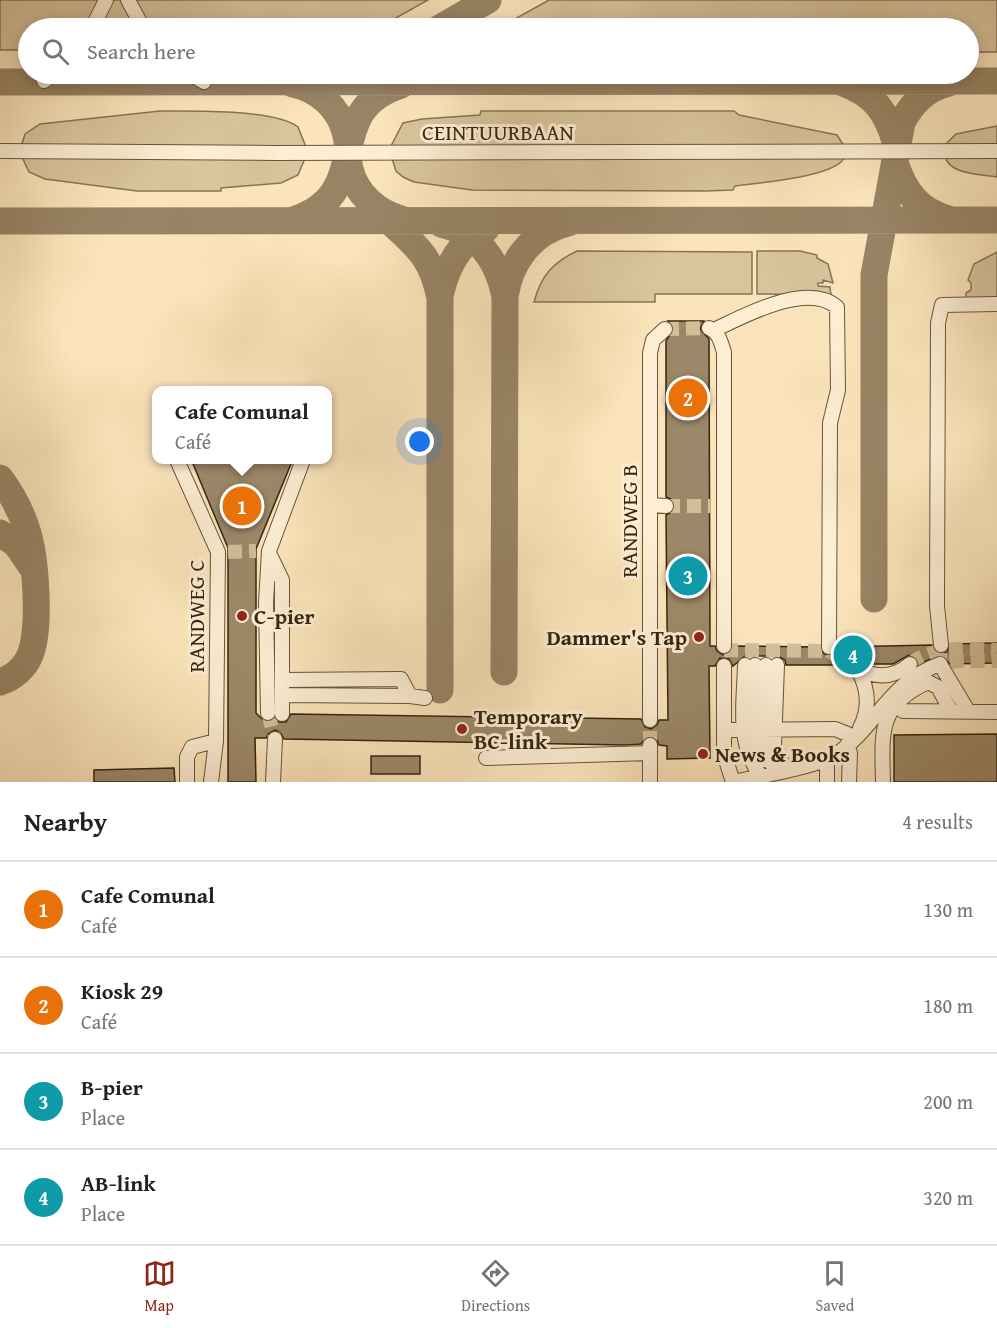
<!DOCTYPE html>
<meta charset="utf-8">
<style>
:root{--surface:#fff;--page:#f6f6f6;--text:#202124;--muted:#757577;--line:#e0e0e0;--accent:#8f2418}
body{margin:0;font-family:"Gentium Book Plus",serif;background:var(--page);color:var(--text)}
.you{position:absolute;left:420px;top:442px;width:21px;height:21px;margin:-15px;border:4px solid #fff;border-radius:50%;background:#1a73e8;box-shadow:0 0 0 9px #1a73e833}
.badge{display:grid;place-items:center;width:39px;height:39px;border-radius:50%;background:var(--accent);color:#fff;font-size:20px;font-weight:700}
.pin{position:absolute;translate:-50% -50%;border:3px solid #fff;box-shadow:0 2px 6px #0006}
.popup{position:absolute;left:152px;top:386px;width:180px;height:78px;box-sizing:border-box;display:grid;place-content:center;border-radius:12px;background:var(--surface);filter:drop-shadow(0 2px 4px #0005);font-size:20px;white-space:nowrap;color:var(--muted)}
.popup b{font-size:22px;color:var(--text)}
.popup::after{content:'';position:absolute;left:50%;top:100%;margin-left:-12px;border:12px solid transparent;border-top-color:var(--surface)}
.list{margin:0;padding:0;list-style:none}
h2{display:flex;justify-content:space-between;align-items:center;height:78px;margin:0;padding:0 24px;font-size:26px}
h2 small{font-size:20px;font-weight:400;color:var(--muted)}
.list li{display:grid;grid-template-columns:39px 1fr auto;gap:18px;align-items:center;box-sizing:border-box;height:96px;padding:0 24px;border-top:2px solid var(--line)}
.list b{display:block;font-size:22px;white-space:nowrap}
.list p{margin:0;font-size:20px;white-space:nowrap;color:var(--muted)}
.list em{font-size:20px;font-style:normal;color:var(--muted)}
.icon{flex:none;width:33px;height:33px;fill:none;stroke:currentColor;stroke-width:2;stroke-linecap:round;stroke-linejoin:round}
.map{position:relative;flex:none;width:997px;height:782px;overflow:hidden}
.search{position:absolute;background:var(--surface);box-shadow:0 3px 15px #0003;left:18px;right:18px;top:18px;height:66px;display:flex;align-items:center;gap:15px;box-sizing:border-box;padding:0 21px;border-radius:33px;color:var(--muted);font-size:22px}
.sheet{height:462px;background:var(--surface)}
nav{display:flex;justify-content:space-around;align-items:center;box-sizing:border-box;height:84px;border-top:2px solid var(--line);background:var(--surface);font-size:16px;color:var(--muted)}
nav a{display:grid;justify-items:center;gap:3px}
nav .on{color:var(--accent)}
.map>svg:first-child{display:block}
.green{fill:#d9c49e;stroke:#877456;stroke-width:1.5}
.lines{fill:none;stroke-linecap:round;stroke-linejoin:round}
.taxiway{stroke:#988465;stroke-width:27}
.building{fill:#9c8868;stroke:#35250f;stroke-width:1.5}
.minor-tunnel{stroke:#d3be99;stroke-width:14;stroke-dasharray:14 7;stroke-linecap:butt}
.minor-casing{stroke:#66553a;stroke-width:16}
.minor{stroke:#fcedd3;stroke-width:14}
.poi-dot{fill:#8f2418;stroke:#fcedd3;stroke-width:2}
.labels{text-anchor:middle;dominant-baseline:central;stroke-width:6;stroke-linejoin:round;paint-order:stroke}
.street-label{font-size:22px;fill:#35250f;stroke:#fcedd3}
.poi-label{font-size:22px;font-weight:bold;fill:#35250f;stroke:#fcedd3;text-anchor:start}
</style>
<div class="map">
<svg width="997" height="782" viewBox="0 0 997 782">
<rect width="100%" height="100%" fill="#fbe4bb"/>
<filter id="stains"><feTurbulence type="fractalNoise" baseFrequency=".00333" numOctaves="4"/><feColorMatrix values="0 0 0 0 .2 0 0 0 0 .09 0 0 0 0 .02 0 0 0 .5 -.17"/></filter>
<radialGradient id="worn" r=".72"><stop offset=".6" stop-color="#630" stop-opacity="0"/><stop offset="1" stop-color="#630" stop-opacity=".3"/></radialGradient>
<path class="green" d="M0,0h102l-16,28h-58v22h-28z
M112,0h13l15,28h-43z
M135,0h293l-50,28h-228z
M549,0h448v52h-28l-1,-24h-469z
M160,111c31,0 116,-2 138,16l8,20h-285l4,-13 15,-10z
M481,111h253l5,4 98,20 7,11h-453l12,-23 19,-4 58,-4z
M997,126v21l-52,-2 11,-11z
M21,155l285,1 -8,19 -17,8 -60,5v3h-84l-92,-12 -16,-7z
M391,155l454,1c-6,21 -88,27 -110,30l-2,4 -28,1 -233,-1 -58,-8 -11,-5 -7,-6z
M945,156h52v21c-16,-3 -48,-2 -52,-21z
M577,251l175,1v42h-97v8h-121c7,-26 18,-39 43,-51z
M757,251h43l17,4v3l11,6 5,19 -10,-3v3h-5v3l12,1 1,8 -74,-1z
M997,252v46h-31v-5l5,-3v-7l-3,-3 6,-16z"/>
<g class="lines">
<path class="taxiway" d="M440,28l48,-28
M0,82l997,-1
M843,83c31,11 44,29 53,61
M293,84c25,5 46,24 52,48 4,12 2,25 5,37 6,25 27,43 51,50
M895,163c10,29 23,47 53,56
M383,215c31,30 48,38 57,83v392
M293,220c85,-27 25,-109 108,-135
M0,221l997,-1
M441,224c37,8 57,37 64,73
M440,296c6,-27 19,-55 46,-67
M0,478c11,15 20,31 26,49 10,28 15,101 4,128 -5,13 -17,23 -30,27
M0,533l16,11 15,22
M874,599v-324l28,-153c11,-20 24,-33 47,-39
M504,672l1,-375c5,-36 27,-65 63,-74"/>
</g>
<path class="building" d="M668,321h36l-4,8 9,10 1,307h5l2,5 6,4 6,-2 4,-7 87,1 4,7 6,2 6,-4 2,-5 94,-2 2,6 7,3 6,-2 3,-8 47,-1v20l-47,1 -10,-9 -21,9 -2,-6 -8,-3 -16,9h-22l-16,-6 -8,7h-61l-1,-5 -7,-4h-33l-12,10 -4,-7 -9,-1 -5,8h-6l1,92 -43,1v-13l-8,-1 -2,-5 -6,-4 -6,2 -4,6 -15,1 -342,-6 -4,-7 -5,-2 -7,4 -2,4h-11l1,44h-28v-234l-37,-89h102l-37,90v164l8,8 11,-2 3,3h8l5,-8 350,5 4,8 6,2 6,-4 2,-5h9l-2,-205 7,-4 2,-5 -4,-7 -5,-2v-156l8,-13z
M997,734v48h-103v-47z
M371,756h49v18h-49z
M174,768l1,14h-81v-12z"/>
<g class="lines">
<path class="minor-tunnel" d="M665,329l44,-1
M666,506h44
M228,552l28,-1
M724,650l105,1 23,14
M940,653v11l18,-3h39
M910,664c24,-19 58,-15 87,-14
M268,713l7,26
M650,745v-25"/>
<defs>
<path id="minor" d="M128,0l15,28
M92,28l14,-28
M190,74l14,8
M44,81l10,-7
M0,151l276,2 721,-2
M709,328c10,4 12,15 15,24v294
M714,330c30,-14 93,-49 123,-23l1,83 -8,33 -1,224
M177,460l41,92 -2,189 -5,41
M650,505l16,1
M269,553l13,27v134
M941,645l-4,-39 1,-283 4,-18 55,-1
M745,665c-1,39 -9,79 16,111
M755,665l-1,78 6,18
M766,665l-2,80 6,17 9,9
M777,665l-3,82 1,7 9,11
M724,666v88l9,28
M855,667c19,11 38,12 55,-3
M857,668c11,19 14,39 3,60
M282,695l128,1 -9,-17 -119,1
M410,696l15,2
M903,711l94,1
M268,713l-2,-110 3,-52 34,-91
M650,720v-367l3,-13 12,-11
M724,730l111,-1 20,8
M847,745l3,8 -1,29
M486,758l164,-5
M187,782v-25l5,-10 24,-6
M273,782l2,-43
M650,782v-37
M734,782c25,-6 84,-15 103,-28 41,-29 50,-71 103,-90l28,47
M827,782v-23
M883,782c-1,-48 -6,-77 45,-100l10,5 13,24"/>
</defs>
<use href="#minor" class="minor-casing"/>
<use href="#minor" class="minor"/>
</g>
<g class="poi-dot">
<circle cx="242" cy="616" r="6"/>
<circle cx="699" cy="637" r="6"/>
<circle cx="462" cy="729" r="6"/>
<circle cx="703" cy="754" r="6"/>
</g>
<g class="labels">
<g class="street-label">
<text x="498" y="132">CEINTUURBAAN</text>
<text transform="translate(629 521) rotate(-90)">RANDWEG B</text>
<text transform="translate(196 616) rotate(-90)">RANDWEG C</text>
</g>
<g class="poi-label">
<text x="254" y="616">C-pier</text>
<text x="687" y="637" text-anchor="end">Dammer's Tap</text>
<text x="474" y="716">Temporary<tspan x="474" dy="25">BC-link</tspan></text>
<text x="715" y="754">News &amp; Books</text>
</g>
</g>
<rect width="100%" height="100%" filter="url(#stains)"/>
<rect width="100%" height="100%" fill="url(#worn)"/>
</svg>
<div class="you"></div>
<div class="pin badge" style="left:242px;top:506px;background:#e8710a">1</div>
<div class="popup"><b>Cafe Comunal</b>Café</div>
<div class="pin badge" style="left:688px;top:398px;background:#e8710a">2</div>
<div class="pin badge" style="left:688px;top:576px;background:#0f9aa8">3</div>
<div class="pin badge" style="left:853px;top:655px;background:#0f9aa8">4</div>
<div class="search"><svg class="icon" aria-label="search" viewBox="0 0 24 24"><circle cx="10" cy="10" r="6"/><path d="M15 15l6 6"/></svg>Search here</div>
</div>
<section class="sheet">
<h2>Nearby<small>4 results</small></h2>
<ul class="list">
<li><span class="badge" style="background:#e8710a">1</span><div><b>Cafe Comunal</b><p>Café</p></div><em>130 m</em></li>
<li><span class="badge" style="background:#e8710a">2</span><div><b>Kiosk 29</b><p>Café</p></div><em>180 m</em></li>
<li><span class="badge" style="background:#0f9aa8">3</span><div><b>B-pier</b><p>Place</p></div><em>200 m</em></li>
<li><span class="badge" style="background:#0f9aa8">4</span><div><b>AB-link</b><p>Place</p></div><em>320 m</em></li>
</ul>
</section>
<nav>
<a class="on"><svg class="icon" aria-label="map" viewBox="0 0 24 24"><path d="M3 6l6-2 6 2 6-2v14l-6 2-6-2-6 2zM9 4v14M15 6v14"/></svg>Map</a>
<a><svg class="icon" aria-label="directions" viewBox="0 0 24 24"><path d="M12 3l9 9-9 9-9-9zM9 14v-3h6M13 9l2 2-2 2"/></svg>Directions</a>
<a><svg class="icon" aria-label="saved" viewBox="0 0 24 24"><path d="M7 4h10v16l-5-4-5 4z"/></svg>Saved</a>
</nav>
